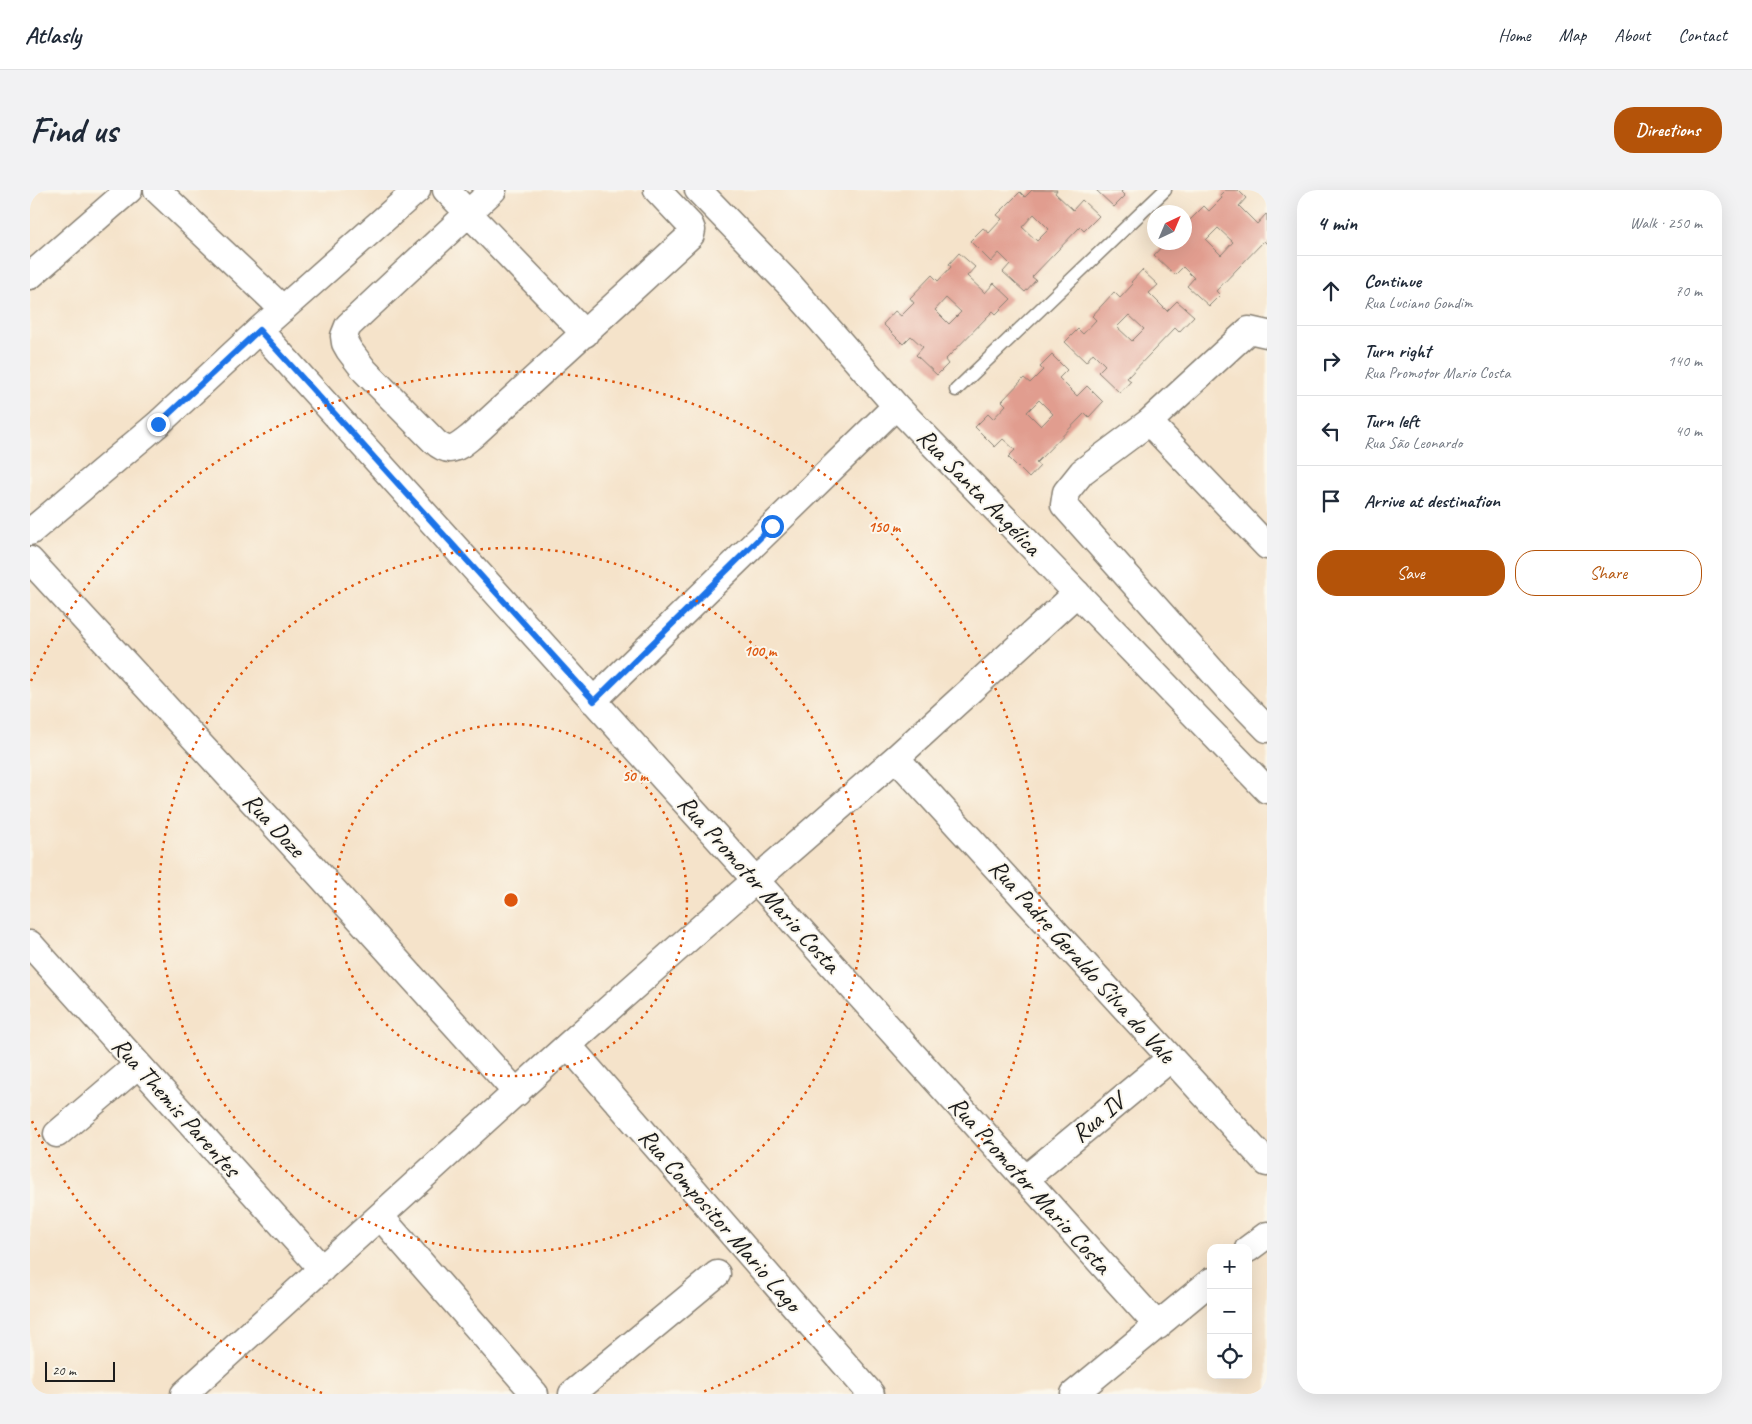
<!DOCTYPE html>
<meta charset="utf-8">
<style>
:root{--surface:#fff;--page:#f2f2f3;--text:#1f2937;--muted:#747a83;--line:#e0e1e3;--accent:#b45309}
body{margin:0;font-family:Caveat,sans-serif;background:var(--page);color:var(--text)}
.controls{position:absolute;right:15px;bottom:15px;display:grid;overflow:hidden;border-radius:10px;box-shadow:0 5px 20px #0002}
.controls button{width:45px;height:45px;display:grid;place-items:center;padding:0;border:0;border-bottom:1px solid var(--line);background:var(--surface);color:var(--text);font:25px sans-serif}
.compass{position:absolute;left:1117px;top:15px;width:45px;height:45px;border-radius:50%;background:var(--surface);box-shadow:0 5px 20px #0002;rotate:44deg}
.scale{position:absolute;left:15px;bottom:12px;width:70px;box-sizing:border-box;padding-left:5px;border:2px solid #1c1c1c;border-top:0;font-size:14px;line-height:18px;white-space:nowrap;color:#1c1c1c;-webkit-text-stroke:4px #fbf7ec;paint-order:stroke}
.stop{position:absolute;width:15px;height:15px;margin:-11px;border:4px solid #1a73e8;border-radius:50%;background:#fff}
.stop.end{background:#1a73e8;border-color:#fff;box-shadow:0 1px 5px #0008}
.list{margin:0;padding:0;list-style:none}
h2{display:flex;justify-content:space-between;align-items:center;height:65px;margin:0;padding:0 20px;font-size:21px}
h2 small{font-size:16px;font-weight:400;color:var(--muted)}
.list li{display:grid;grid-template-columns:32px 1fr auto;gap:15px;align-items:center;box-sizing:border-box;height:70px;padding:0 20px;border-top:1px solid var(--line)}
.list b{display:block;font-size:19px;white-space:nowrap}
.list p{margin:0;font-size:16px;white-space:nowrap;color:var(--muted)}
.list em{font-size:16px;font-style:normal;color:var(--muted)}
.actions{display:flex;gap:10px;padding:15px 20px}
.actions a{flex:1;padding:11px 0;border:1px solid var(--accent);border-radius:20px;text-align:center;font-size:18px;color:var(--accent)}
.actions .main{background:var(--accent);color:#fff}
.icon{flex:none;width:28px;height:28px;fill:none;stroke:currentColor;stroke-width:2;stroke-linecap:round;stroke-linejoin:round}
.map{position:relative;flex:none;width:1237px;height:1204px;overflow:hidden;border-radius:20px}
header{display:flex;align-items:center;gap:30px;box-sizing:border-box;height:70px;padding:0 25px;background:var(--surface);border-bottom:1px solid var(--line)}
header strong{font-size:24px}
nav{display:flex;gap:28px;margin-inline-start:auto;font-size:18px}
.intro{display:flex;align-items:center;justify-content:space-between;box-sizing:border-box;height:120px;padding:0 30px}
h1{margin:0;font-size:35px}
.button{padding:12px 22px;border-radius:20px;background:var(--accent);color:#fff;font-size:18px;font-weight:700}
main{display:flex;gap:30px;padding:0 30px}
aside{flex:1;background:var(--surface);border-radius:20px;box-shadow:0 5px 20px #0002}
.map>svg:first-child{display:block}
.building{fill:#e19d8f;fill-rule:evenodd}
.lines{fill:none;stroke-linecap:round;stroke-linejoin:round}
.lane-casing{stroke:#888073;stroke-width:15}
.street-casing{stroke:#888073;stroke-width:29}
.lane{stroke:#fff;stroke-width:12}
.street{stroke:#fff;stroke-width:26}
.route{stroke:#1a73e8;stroke-width:6}
.ring{fill:none;stroke:#de560d;stroke-width:2.5;stroke-dasharray:2.5 5}
.labels{text-anchor:middle;dominant-baseline:central;stroke-width:4;stroke-linejoin:round;paint-order:stroke}
.street-label{font-size:25px;fill:#1c1c1c;stroke:#fbf7ec}
.centre{fill:#de560d;stroke:#fbf7ec;stroke-width:2.5}
.ring-label{font-size:15px;text-anchor:middle;font-weight:bold;fill:#de560d;stroke:#fbf7ec;stroke-width:4;stroke-linejoin:round;paint-order:stroke}
</style>
<header>
<strong>Atlasly</strong>
<nav><a>Home</a><a>Map</a><a>About</a><a>Contact</a></nav>
</header>
<div class="intro"><h1>Find us</h1><a class="button">Directions</a></div>
<main>
<div class="map">
<svg width="1237" height="1204" viewBox="0 0 1237 1204">
<rect width="100%" height="100%" fill="#fbf7ec"/>
<filter id="ink" filterUnits="userSpaceOnUse"><feTurbulence type="fractalNoise" baseFrequency=".02" numOctaves="2"/><feDisplacementMap in="SourceGraphic" scale="10" xChannelSelector="R" yChannelSelector="G"/><feConvolveMatrix kernelMatrix="1 2 1 2 8 2 1 2 1" color-interpolation-filters="sRGB"/></filter>
<filter id="wash" filterUnits="userSpaceOnUse"><feTurbulence type="fractalNoise" baseFrequency=".0096" numOctaves="4" result="noise"/><feDisplacementMap in="SourceGraphic" scale="20" xChannelSelector="R" yChannelSelector="G"/><feGaussianBlur stdDeviation="1.12" result="paint"/><feColorMatrix in="noise" values="0 0 0 0 0 0 0 0 0 0 0 0 0 0 0 0 0 1.4 0 .05"/><feComposite in="paint" operator="in"/></filter>
<g filter="url(#wash)">
<rect width="100%" height="100%" fill="#f5e3ca"/>
<g id="blocks">
<path class="building" d="M1002,0h25l-2,3 18,17 9,-10 17,16 -15,15 -4,-4 -48,50 4,3 -11,12 -22,-20 7,-8 -11,-11 -8,9 -21,-21 13,-13 6,5 13,-14 -5,-4 23,-23 5,5zM1004,24l15,15 -12,12 -15,-14z
M1066,0h27l-2,2 4,4 -11,11z
M1195,0h13l8,8 -7,8 18,18 9,-10 1,1v29l-3,-3 -48,50 4,4 -11,11 -22,-20 7,-8 -11,-11 -8,8 -21,-20 12,-13 7,5 4,-5h7l2,-8 -2,-8 20,-20 5,5 13,-13 -2,-3zM1188,38l15,14 -12,13 -15,-15z
M929,63l16,14 -8,9 18,17 9,-10 17,16 -15,15 -3,-3 -48,49 3,4 -11,11 -21,-20 7,-8 -12,-11 -8,8 -20,-20 12,-13 6,5 13,-13 -4,-5 22,-23 6,6 13,-14 -2,-3zM916,108l15,14 -12,12 -14,-14z
M1112,80l16,15 -9,8 18,18 10,-10 17,15 -15,16 -4,-4 -48,50 4,3 -11,12 -22,-21 7,-7 -12,-12 -7,9 -21,-20 13,-13 5,5 13,-14 -4,-4 22,-24 6,6 13,-14 -2,-2zM1099,125l15,14 -12,12 -15,-14z
M1022,165l15,15 -8,8 18,18 10,-10 16,16 -14,15 -4,-4 -49,50 4,3 -11,12 -21,-21 7,-7 -12,-11 -8,8 -20,-20 13,-13 5,5 13,-14 -4,-4 22,-23 6,5 13,-13 -3,-3zM1009,210l14,14 -12,12 -14,-14z"/>
</g>
</g>
<g filter="url(#ink)">
<use href="#blocks" fill-opacity="0" stroke="#888073" stroke-width="1"/>
<g class="lines">
<defs>
<path id="lane" d="M926,200l209,-200"/>
<path id="street" d="M127,0l126,119
M416,0l139,144
M463,0l-145,136 -4,10 1,7 4,7 16,21 69,70c16,15 24,6 38,-5l219,-201 1,-5 -2,-5 -33,-35
M668,0l92,95 106,121 371,384
M0,86l99,-86
M229,140l899,996
M1237,144l-18,-4 -100,92 118,124
M1119,232l-67,50 -16,20 -2,13 165,185 38,39
M0,342l128,-108 101,-94 158,-140
M0,370l260,282 227,251
M563,511l303,-295
M866,568l371,405
M0,754l292,325
M538,855l303,349
M27,944l81,-69
M995,989l146,-121
M350,1026l155,178
M1218,1059l19,-14
M154,1204l384,-349 120,-106 208,-181 181,-165
M542,1204l145,-120
M1044,1204l137,-113"/>
</defs>
<use href="#lane" class="lane-casing"/>
<use href="#street" class="street-casing"/>
<use href="#lane" class="lane"/>
<use href="#street" class="street"/>
</g>
</g>
<g class="lines" filter="url(#ink)">
<path class="route" d="M128,234l101,-94 335,371 178,-175"/>
</g>
<g class="ring">
<circle cx="481" cy="710" r="176"/>
<circle cx="481" cy="710" r="352"/>
<path d="M292 1203A528 528 0 0 1 1 929M1 491A528 528 0 1 1 670 1203"/>
</g>
<g class="labels">
<g class="street-label">
<text transform="translate(949 302) rotate(46)">Rua Santa Angélica</text>
<text transform="translate(244 635) rotate(47)">Rua Doze</text>
<text transform="translate(729 694) rotate(48)">Rua Promotor Mario Costa</text>
<text transform="translate(1052 771) rotate(48)">Rua Padre Geraldo Silva do Vale</text>
<text transform="translate(146 917) rotate(48)">Rua Themis Parentes</text>
<text transform="translate(1068 928) rotate(-40)">Rua IV</text>
<text transform="translate(1000 995) rotate(48)">Rua Promotor Mario Costa</text>
<text transform="translate(690 1030) rotate(49)">Rua Compositor Mario Lago</text>
</g>
</g>
<circle cx="481" cy="710" r="8" class="centre"/>
<g class="ring-label">
<text x="854" y="342">150 m</text>
<text x="730" y="466">100 m</text>
<text x="605" y="591">50 m</text>
</g>
</svg>
<div class="controls">
<button>+</button>
<button>−</button>
<button><svg class="icon" aria-label="locate" viewBox="0 0 24 24"><circle cx="12" cy="12" r="6"/><path d="M12 2v4M12 18v4M2 12h4M18 12h4"/></svg></button>
</div>
<svg class="compass" viewBox="-18 -18 36 36"><path d="M0-13l5 13h-10z" fill="#e53935"/><path d="M0 13l5-13h-10z" fill="#747a83"/></svg>
<div class="scale">20 m</div>
<div class="stop" style="left:742px;top:336px"></div>
<div class="stop end" style="left:128px;top:234px"></div>
</div>
<aside>
<h2>4 min<small>Walk · 250 m</small></h2>
<ul class="list">
<li><svg class="icon" aria-label="ahead" viewBox="0 0 24 24"><path d="M12 20V5M6 11l6-6 6 6"/></svg><div><b>Continue</b><p>Rua Luciano Gondim</p></div><em>70 m</em></li>
<li><svg class="icon" aria-label="right" viewBox="0 0 24 24"><path d="M7 20v-9h11M14 6l5 5-5 5"/></svg><div><b>Turn right</b><p>Rua Promotor Mario Costa</p></div><em>140 m</em></li>
<li><svg class="icon" aria-label="left" viewBox="0 0 24 24"><path d="M17 20v-9H6M10 6l-5 5 5 5"/></svg><div><b>Turn left</b><p>Rua São Leonardo</p></div><em>40 m</em></li>
<li><svg class="icon" aria-label="arrive" viewBox="0 0 24 24"><path d="M6 21V4h12l-3 4 3 4H6"/></svg><div><b>Arrive at destination</b></div></li>
</ul>
<div class="actions"><a class="main">Save</a><a>Share</a></div>
</aside>
</main>
